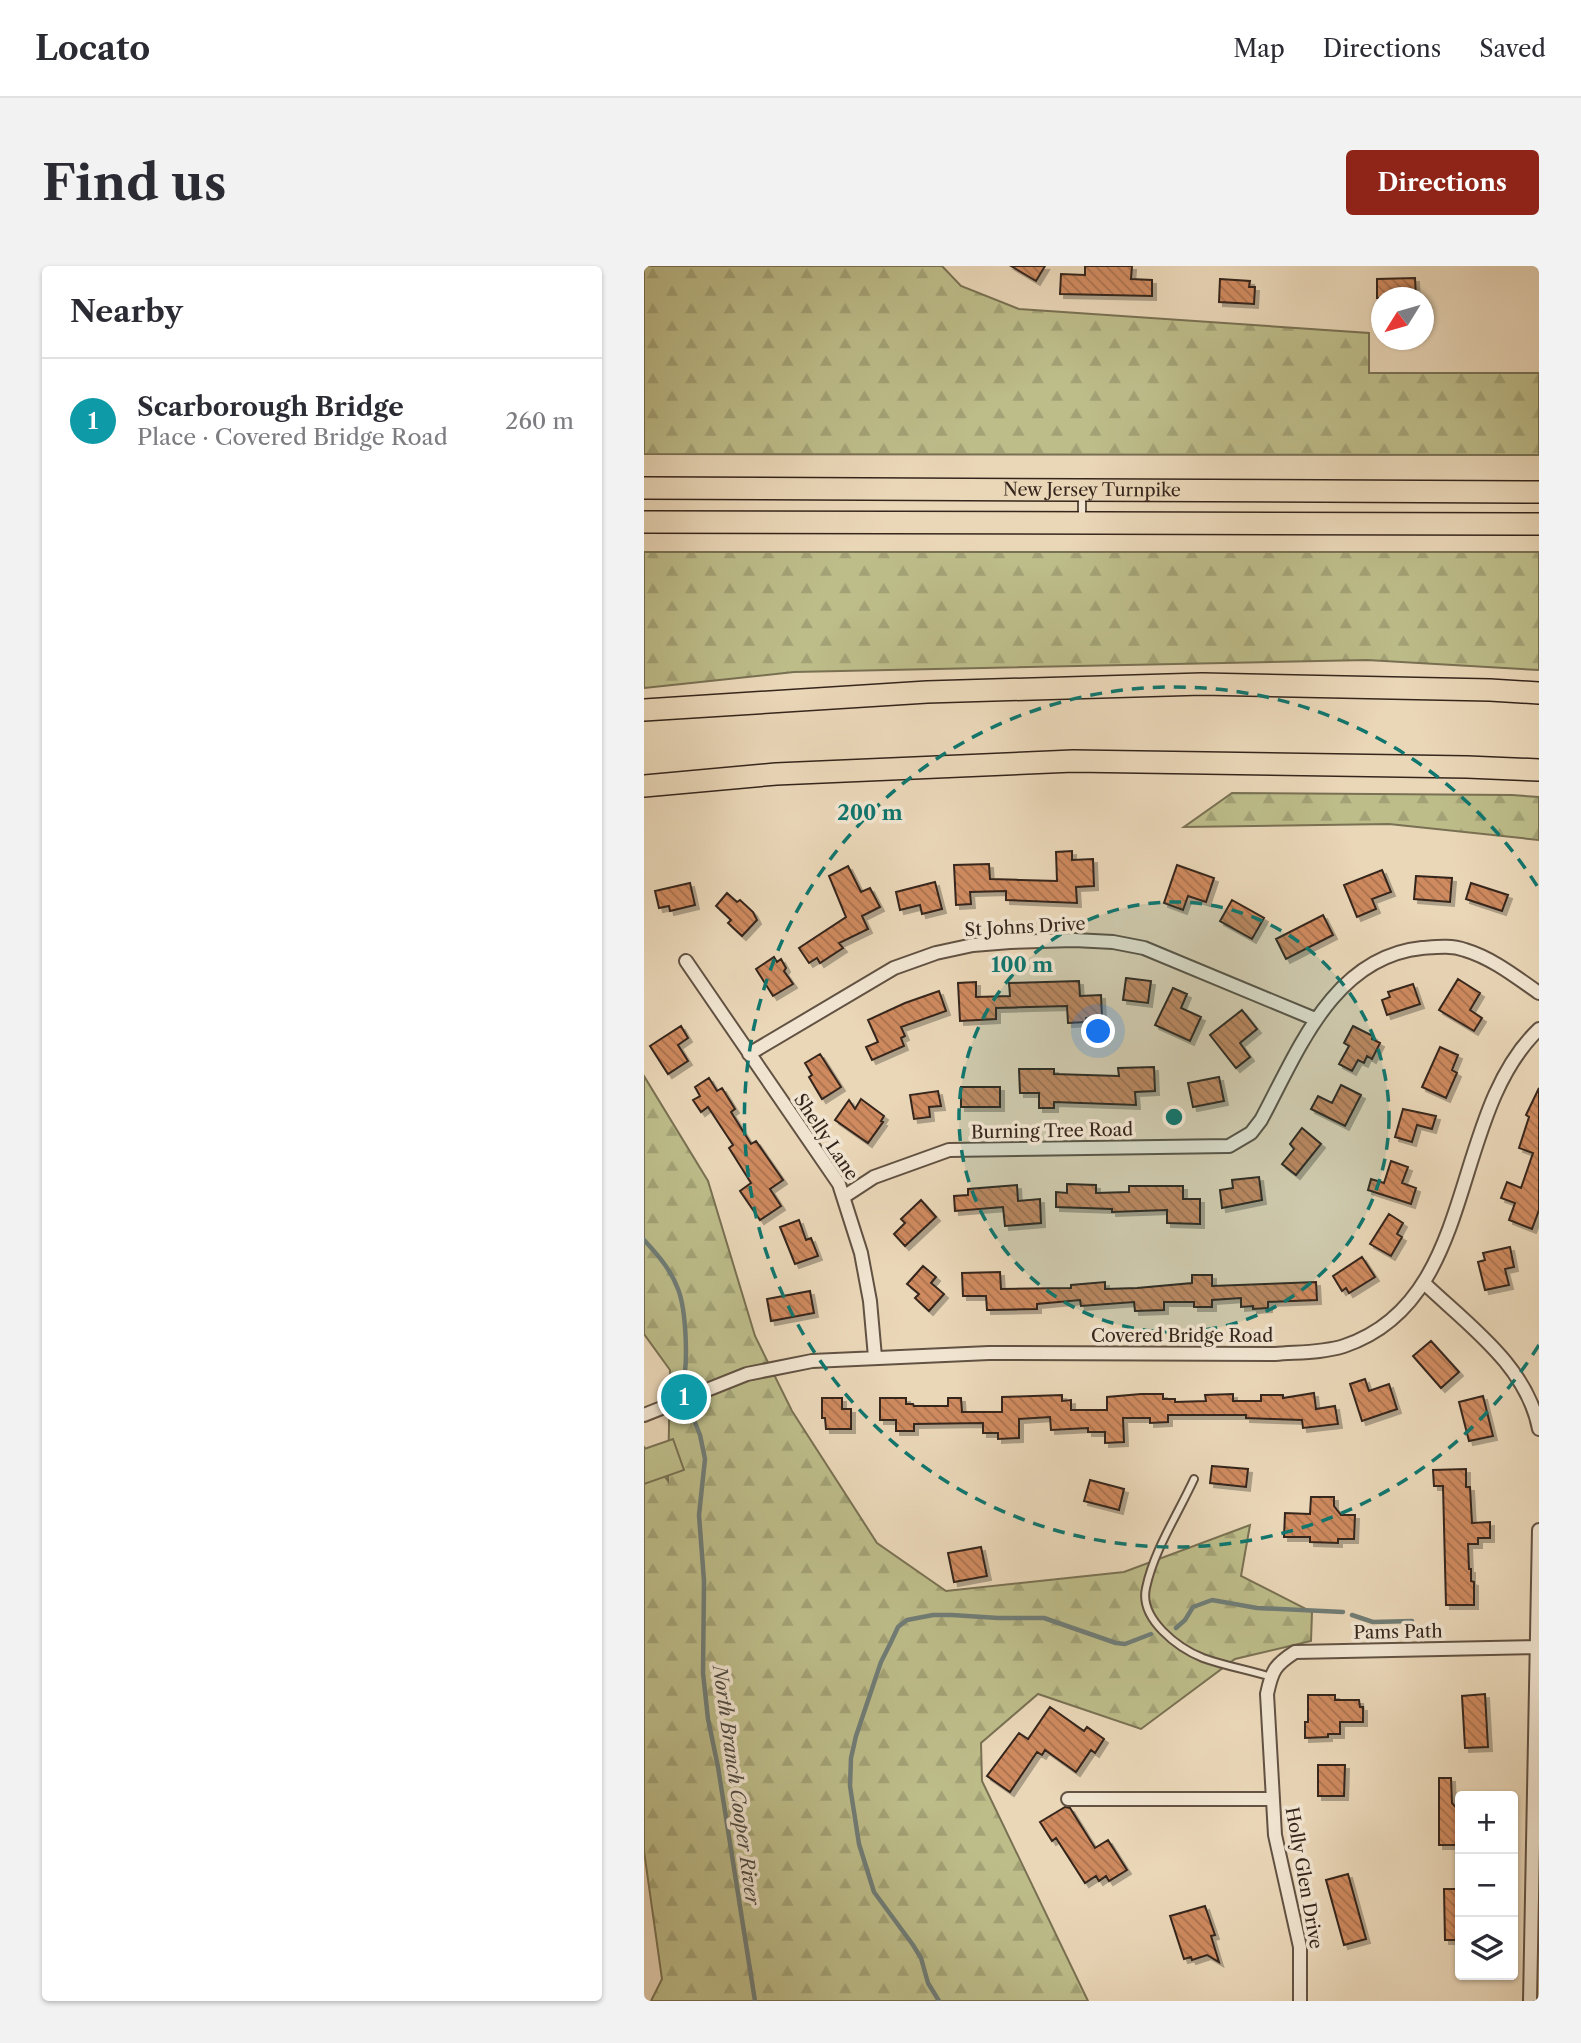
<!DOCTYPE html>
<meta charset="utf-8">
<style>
:root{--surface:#fff;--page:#f2f2f3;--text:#2b2b33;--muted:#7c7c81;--line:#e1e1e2;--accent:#8f2418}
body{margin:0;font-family:"Libre Caslon Text",serif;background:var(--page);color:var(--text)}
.controls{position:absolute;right:21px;bottom:21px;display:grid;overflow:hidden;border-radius:7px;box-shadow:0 2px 5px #0004}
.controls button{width:63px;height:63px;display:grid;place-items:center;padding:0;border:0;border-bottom:2px solid var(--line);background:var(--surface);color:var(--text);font:35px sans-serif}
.compass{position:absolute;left:727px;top:21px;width:63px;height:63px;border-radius:50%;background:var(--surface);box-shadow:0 2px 5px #0004;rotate:233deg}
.you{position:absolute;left:455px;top:766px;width:24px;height:24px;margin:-18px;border:5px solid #fff;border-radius:50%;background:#1a73e8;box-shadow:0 0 0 10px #1a73e833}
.badge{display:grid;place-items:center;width:46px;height:46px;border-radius:50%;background:var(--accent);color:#fff;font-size:23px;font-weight:700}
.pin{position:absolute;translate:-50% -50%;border:4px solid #fff;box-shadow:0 2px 7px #0006}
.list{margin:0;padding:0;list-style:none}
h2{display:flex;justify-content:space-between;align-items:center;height:91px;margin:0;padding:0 28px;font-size:30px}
h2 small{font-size:23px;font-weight:400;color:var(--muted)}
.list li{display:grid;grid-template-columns:46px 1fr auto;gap:21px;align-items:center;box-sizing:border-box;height:126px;padding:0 28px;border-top:2px solid var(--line)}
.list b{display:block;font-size:26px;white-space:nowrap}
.list p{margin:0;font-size:23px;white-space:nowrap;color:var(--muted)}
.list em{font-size:23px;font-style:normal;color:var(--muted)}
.icon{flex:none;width:38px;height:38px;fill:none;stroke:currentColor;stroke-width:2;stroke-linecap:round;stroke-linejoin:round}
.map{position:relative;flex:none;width:895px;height:1735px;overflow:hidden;border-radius:7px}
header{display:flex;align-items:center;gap:42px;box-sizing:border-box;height:98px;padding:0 35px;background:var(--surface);border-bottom:2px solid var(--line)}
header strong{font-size:33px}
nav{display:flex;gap:38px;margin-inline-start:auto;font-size:24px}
.intro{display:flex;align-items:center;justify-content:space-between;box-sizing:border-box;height:168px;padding:0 42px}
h1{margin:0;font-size:49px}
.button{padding:18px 32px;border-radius:7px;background:var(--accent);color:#fff;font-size:24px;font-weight:700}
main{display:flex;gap:42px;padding:0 42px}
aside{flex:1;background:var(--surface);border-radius:7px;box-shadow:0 2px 5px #0004}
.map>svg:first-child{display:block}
.forest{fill:url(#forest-firs);stroke:#797153;stroke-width:2}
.green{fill:#bdbd8a;stroke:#797153;stroke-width:2}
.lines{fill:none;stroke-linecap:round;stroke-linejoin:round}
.stream{stroke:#707d77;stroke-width:4.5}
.building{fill:url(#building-back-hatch);stroke:#35251c;stroke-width:2;filter:url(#shadow)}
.lane-casing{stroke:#625243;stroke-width:10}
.street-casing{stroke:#625243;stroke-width:16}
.highway-casing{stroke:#35251c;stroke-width:24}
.lane{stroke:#f1e5d1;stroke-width:6}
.street{stroke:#f1e5d1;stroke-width:12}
.highway{stroke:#ead7b8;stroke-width:21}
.ring{fill:none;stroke:#0f766e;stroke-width:3.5;stroke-dasharray:12 9}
.labels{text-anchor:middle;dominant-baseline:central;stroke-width:7;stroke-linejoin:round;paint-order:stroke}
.street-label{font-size:18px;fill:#35251c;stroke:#f1e5d1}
.water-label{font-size:19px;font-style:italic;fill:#4e4a42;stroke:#f1e5d1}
.centre{fill:#0f766e;stroke:#f1e5d1;stroke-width:3.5}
.ring-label{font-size:21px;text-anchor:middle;font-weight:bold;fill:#0f766e;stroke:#f1e5d1;stroke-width:7;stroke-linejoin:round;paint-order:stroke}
</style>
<header>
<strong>Locato</strong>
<nav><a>Map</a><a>Directions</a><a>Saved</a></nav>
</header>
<div class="intro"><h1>Find us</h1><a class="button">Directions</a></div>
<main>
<aside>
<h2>Nearby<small></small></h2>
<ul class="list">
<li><span class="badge" style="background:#0f9aa8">1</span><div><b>Scarborough Bridge</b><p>Place · Covered Bridge Road</p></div><em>260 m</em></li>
</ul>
</aside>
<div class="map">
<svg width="895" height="1735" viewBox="0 0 895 1735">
<defs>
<pattern id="forest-firs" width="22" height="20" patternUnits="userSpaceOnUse" patternTransform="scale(1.75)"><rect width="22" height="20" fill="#bdbd8a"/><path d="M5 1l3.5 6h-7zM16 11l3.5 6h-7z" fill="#a3a276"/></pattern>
<pattern id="building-back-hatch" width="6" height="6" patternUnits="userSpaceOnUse" patternTransform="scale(1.75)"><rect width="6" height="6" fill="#cf8a5f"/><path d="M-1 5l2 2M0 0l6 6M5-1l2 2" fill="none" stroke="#a9714e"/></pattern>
<filter id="shadow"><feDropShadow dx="4" dy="4" stdDeviation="0" flood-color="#0004"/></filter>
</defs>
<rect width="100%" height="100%" fill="#ead7b8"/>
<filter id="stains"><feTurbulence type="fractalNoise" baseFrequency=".00286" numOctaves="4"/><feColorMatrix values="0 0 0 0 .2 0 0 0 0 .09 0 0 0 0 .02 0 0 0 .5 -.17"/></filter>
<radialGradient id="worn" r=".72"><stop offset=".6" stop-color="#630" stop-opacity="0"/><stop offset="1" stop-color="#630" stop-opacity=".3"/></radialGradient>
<path class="forest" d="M0,0h298l19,20 58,23 350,24v40h170v82l-895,-1z
M0,286h895v118l-172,-10 -573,12 -150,16z
M588,527l280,2 27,2v43l-150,-16 -205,3z
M0,810l64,105 47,155 37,75 85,132 69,48 178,-19 126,-47 -9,51 71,36 -1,29 -76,18 -94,70 -103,-35 -57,49 1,38 106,220h-437l11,-22 -18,-128v-404l24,34 2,-111 -26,-36z"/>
<path class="green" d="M29,1173l11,31 -40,14v-35z"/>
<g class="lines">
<path class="stream" d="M0,974c14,15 27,30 34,49 8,20 11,77 4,97
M45,1142l11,27 5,24 -6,56 5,66 -1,92 5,46 10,48 37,234
M708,1349l21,7 39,-1
M532,1362l9,-8 8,-13 19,-7 45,8 86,4
M295,1735l-11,-18 -7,-25 -8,-13 -39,-53 -15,-48 -9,-58 1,-28 5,-22 25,-74 10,-20 7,-15 9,-7 26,-5h19l46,3h46l72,25 9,1 26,-10"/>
</g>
<path class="building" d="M367,0h34l-9,15z
M441,0h47l-1,13 21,1v16l-92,-2 1,-20 24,1z
M771,12l1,20h-39v-19z
M576,13l30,2 -1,6h6l-1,17 -35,-2z
M428,585v9l21,-1 1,27 -18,1 1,16 -71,-3v-9l-36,1 1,12 -15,1 -2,-40 35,-1 1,15 67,2 -1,-29z
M533,599l37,13 -8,24 -18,-6 -5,14 -19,-7z
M204,600l13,26 9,-4 10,19 -18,9 6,13 -29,14 4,5 -23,15 -3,-5 -8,5 -10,-15 47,-31 -17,-41z
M738,604l9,22 -19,7 4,10 -19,8 -13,-32z
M772,610l36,2 -2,24 -36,-3z
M291,616l7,27 -20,5 -2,-9 -20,5 -4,-18z
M46,617l5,22 -25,6 -1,-5 -10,2 -4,-17z
M827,617l37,12 -6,16 -36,-12z
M83,627l10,9 3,-2 13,12 4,8 -15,16 -14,-13 3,-3 -15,-14z
M588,634l32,18 -12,21 -32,-18z
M679,649l10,20 -47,24 -10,-20z
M130,691l3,5 4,-3 5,9 -2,3 9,13 -20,12 -17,-27z
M482,712l25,3 -3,22 -25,-3z
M814,713l22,14 -10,17 12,8 -8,13 -35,-21z
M435,715l1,15 21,-1 1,22 -16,1v4l-18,1 -1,-17 -71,2v11l-36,2 -2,-38 18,-1v15l34,-1 -1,-13z
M769,718l7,20 -33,11 -5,-15 8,-3 -2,-5z
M529,722l14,6 -6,14 20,9 -11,24 -35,-16z
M295,725l7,20 -45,16 4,9 -4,2 3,8 -32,14 -6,-13 12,-5 -10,-22 37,-17z
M598,744l15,19 -17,14 10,14 -14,11 -26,-33z
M37,760l7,12 -10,7 10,16 -20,13 -18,-28z
M709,760l20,10 -1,3 8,4 -8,16 -5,-3 -3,7 -6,-3 -6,11 -13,-7 10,-18 -5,-3z
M796,781l18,8 -6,15 5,3 -11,25 -24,-11z
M176,788l21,33 -19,12 -13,-22 3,-2 -7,-12z
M510,801l1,24 -20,1 1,13 -82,-3v6h-15v-15h-19l-1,-24h35v5l65,2 -1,-8z
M575,811l5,24 -31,6 -5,-24z
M65,812l8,13 5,-3 13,21 -4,3 20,32 5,-3 27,39 -13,9 11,17 -21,14 -20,-29 11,-8 -22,-35 4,-3 -25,-38 -7,5 -8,-12 7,-4 -5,-9z
M697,819l20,10 -16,31 -34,-17 7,-13 14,7z
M317,821h39v20h-39z
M895,822v122l-7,19 -23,-9 6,-17 -14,-5 6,-16 14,6 12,-35 -14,-5 10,-31 -3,-2z
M294,825l3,15 -12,1 1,10 -16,2 -4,-24z
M217,833l23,17 -3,5 2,1 -15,21 -33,-23 14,-20 6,9z
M759,843l33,7 -4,13 -15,-4 -5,17 -17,-5z
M658,862l19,16 -25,31 -14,-11 12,-15 -4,-5z
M747,895l17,6 -6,16 14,5 -5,16 -43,-14 3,-11 13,4z
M615,911l3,23 -40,8 -2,-18 13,-2 -1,-8z
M423,918l29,1v8l33,-1v-6h54v13h17v25l-33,-1v-13l-55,2v-3l-56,-2v-15l11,1z
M373,919l1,16 22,-2 1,24 -36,3 -2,-19 -48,4 -1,-15 14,-1v-6z
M277,934l15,17 -31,29 -11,-12 11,-11 -4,-4z
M745,948l14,9 -6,11 5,3 -11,19 -21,-12z
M155,954l7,20 5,-2 7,18 -23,8 -15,-37z
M866,981l4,20 -9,2 4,16 -24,5 -7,-28 7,-2 -2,-7z
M718,991l13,20 -26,16 -3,-5 -4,3 -9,-15z
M279,1000l13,11 -5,6 13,11 -15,17 -14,-13 4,-4 -12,-10z
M356,1006l1,17 70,-1v-3l34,-3v7l32,-1 55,-5v-8h20v11l104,-4 1,18 -49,2v6l-15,1v-3l-12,1v-9l-29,2v7h-18v-5h-30v8l-29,1 -1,-9 -53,4 -1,-6 -43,4v5l-50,1 -1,-14h-23l-1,-23z
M166,1025l4,22 -43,8 -4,-22z
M787,1075l28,31 -18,16 -28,-32z
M721,1113l4,12 20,-7 8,25 -35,12 -12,-37z
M53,1114l2,4 -34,13 -2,-4z
M670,1127l2,16 19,-3 3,18 -35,4 -1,-8 -56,-2v-3h-78v7l-18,1v-5h-27l1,24 -19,1v-11h-17v-4l-37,2 -1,-13 -31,2v19l-21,1v-6h-15v-10l-69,1v7h-18v-11h-16v-22h26v6h7l1,2h34v-8h13l1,14h40v-15l60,-2v6l9,-1v10h36v-13l34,-3h22v5h12v3l31,-1 -1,-6 28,-1v7h28v-6h22v3z
M839,1130l10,40 -24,5 -10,-39z
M178,1132h20v11h9v20h-25l-1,-11h-3z
M568,1200l36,3 -2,18 -36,-4z
M822,1203v18h4l2,36 18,-1v16h-12v6h-10l1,25h2v12l3,1v23h-28l-3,-119h-9l-1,-16z
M446,1214l34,9 -5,21 -35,-9z
M667,1231h23v9l7,9h14l-1,24h-16v4l-28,-1v-5h-26l1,-24 25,1z
M337,1281l6,29 -33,6 -6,-29z
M841,1428l3,53 -23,1 -3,-52z
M664,1429h27v5h24l1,7h3v15h-23v12h-12v3l-23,1v-16h3z
M406,1441l34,24 3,-4 17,12 -9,14 -4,-3 -15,22 -31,-22 -3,5 -5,-3 -27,40 -23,-16 32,-43 9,6z
M674,1499h27l-1,31h-26z
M795,1512h12l1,25 8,9v33h-21z
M421,1541l5,1 25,40 13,-8 19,30 -18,11 -3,-5 -7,5 -3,-5 -11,7 -29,-45 -4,3 -12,-19z
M704,1608l18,65 -22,6 -18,-65z
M800,1623h16v51h-15z
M561,1640l10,29 -4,1 8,26 -12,-7 -15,5 -1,-3 -7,2 -14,-43z"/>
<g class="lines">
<defs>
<path id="lane" d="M438,227v25
M550,1213c-16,35 -40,71 -48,109 -7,31 32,60 57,70 22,8 46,12 68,19"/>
<path id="street" d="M42,695l153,223 22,69 9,48 5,56
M105,788l145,-86 42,-15 37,-8 37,-3 64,-2 39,2 31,6 171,71
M201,930l29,-19 75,-27 280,-4 22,-13 10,-13c37,-69 72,-163 161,-172 14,-1 29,-3 43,2 27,8 51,27 74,43
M780,1017c44,42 103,83 115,146
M0,1149l103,-41 65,-13 177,-8 286,1c22,-2 47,-1 69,-8 135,-45 104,-230 195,-317
M424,1533h205
M656,1735v-54l-25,-112 -8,-141c5,-24 8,-29 28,-42l241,-5
M886,1735l9,-471"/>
<g id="highway">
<path id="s1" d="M0,222l895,4"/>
<path d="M0,256l895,2"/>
<path d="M0,444l283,-18 275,-8 288,6 49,3"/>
<path d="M0,520l132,-12 297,-13 394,6 72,3"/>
</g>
</defs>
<use href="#lane" class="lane-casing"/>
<use href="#street" class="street-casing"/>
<use href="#highway" class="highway-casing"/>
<use href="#lane" class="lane"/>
<use href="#street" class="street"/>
<use href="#highway" class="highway"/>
</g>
<circle cx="530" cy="851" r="215" fill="#0f766e" fill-opacity=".12"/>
<g class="ring">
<circle cx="530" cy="851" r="215"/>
<path d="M895 1079A430 430 0 1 1 895 623"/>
</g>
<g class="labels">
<g class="street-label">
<text stroke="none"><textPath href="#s1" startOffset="448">New Jersey Turnpike</textPath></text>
<text transform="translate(381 661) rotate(-3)">St Johns Drive</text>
<text transform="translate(408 865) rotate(-1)">Burning Tree Road</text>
<text transform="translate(182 871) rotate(56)">Shelly Lane</text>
<text x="538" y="1070">Covered Bridge Road</text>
<text transform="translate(754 1366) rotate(-1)">Pams Path</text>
<text transform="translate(660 1612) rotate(80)">Holly Glen Drive</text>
</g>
<g class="water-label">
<text transform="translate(92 1519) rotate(82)">North Branch Cooper River</text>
</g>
</g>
<circle cx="530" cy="851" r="10" class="centre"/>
<g class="ring-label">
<text x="226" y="554">200 m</text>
<text x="378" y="706">100 m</text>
</g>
<rect width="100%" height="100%" filter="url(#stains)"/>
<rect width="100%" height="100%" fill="url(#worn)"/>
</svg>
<div class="controls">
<button>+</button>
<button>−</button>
<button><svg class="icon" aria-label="layers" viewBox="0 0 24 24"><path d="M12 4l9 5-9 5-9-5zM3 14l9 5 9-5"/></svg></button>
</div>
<svg class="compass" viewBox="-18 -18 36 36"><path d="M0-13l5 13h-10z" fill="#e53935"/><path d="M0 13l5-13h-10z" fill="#7c7c81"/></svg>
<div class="you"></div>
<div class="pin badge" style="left:40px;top:1131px;background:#0f9aa8">1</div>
</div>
</main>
